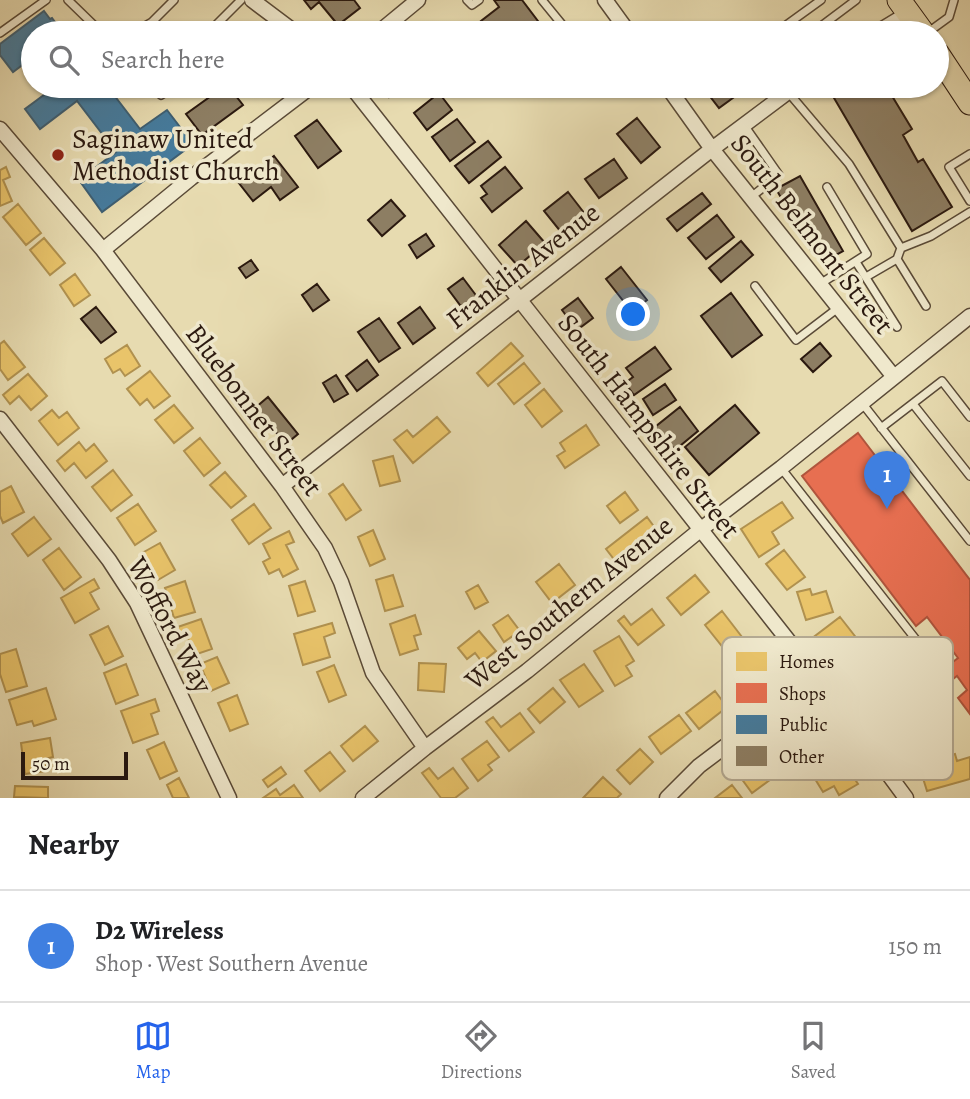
<!DOCTYPE html>
<meta charset="utf-8">
<style>
:root{--surface:#fff;--page:#f2f2f2;--text:#202124;--muted:#757577;--line:#e0e0e0;--accent:#2563eb}
body{margin:0;font-family:Alegreya,serif;background:var(--page);color:var(--text)}
.scale{position:absolute;left:21px;bottom:18px;width:107px;box-sizing:border-box;padding-left:7px;border:4px solid #2b190f;border-top:0;font-size:19px;line-height:24px;white-space:nowrap;color:#2b190f;-webkit-text-stroke:5px #efe8cc;paint-order:stroke}
.you{position:absolute;left:634px;top:315px;width:24px;height:24px;margin:-18px;border:5px solid #fff;border-radius:50%;background:#1a73e8;box-shadow:0 0 0 10px #1a73e833}
.badge{display:grid;place-items:center;width:46px;height:46px;border-radius:50%;background:var(--accent);color:#fff;font-size:23px;font-weight:700}
.pin{position:absolute;translate:-50% -58px;filter:drop-shadow(0 2px 4px #0008)}
.pin::after{content:'';position:absolute;top:37px;width:24px;height:21px;background:inherit;clip-path:polygon(0 0,100% 0,50% 100%)}
.list{margin:0;padding:0;list-style:none}
h2{display:flex;justify-content:space-between;align-items:center;height:91px;margin:0;padding:0 28px;font-size:30px}
h2 small{font-size:23px;font-weight:400;color:var(--muted)}
.list li{display:grid;grid-template-columns:46px 1fr auto;gap:21px;align-items:center;box-sizing:border-box;height:112px;padding:0 28px;border-top:2px solid var(--line)}
.list b{display:block;font-size:26px;white-space:nowrap}
.list p{margin:0;font-size:23px;white-space:nowrap;color:var(--muted)}
.list em{font-size:23px;font-style:normal;color:var(--muted)}
.icon{flex:none;width:38px;height:38px;fill:none;stroke:currentColor;stroke-width:2;stroke-linecap:round;stroke-linejoin:round}
.map{position:relative;flex:none;width:970px;height:798px;overflow:hidden}
.search{position:absolute;background:var(--surface);box-shadow:0 2px 5px #0004;left:21px;right:21px;top:21px;height:77px;display:flex;align-items:center;gap:18px;box-sizing:border-box;padding:0 24px;border-radius:38px;color:var(--muted);font-size:26px}
.sheet{height:203px;background:var(--surface)}
nav{display:flex;justify-content:space-around;align-items:center;box-sizing:border-box;height:98px;border-top:2px solid var(--line);background:var(--surface);font-size:19px;color:var(--muted)}
nav a{display:grid;justify-items:center;gap:4px}
nav .on{color:var(--accent)}
.map>svg:first-child{display:block}
.homes{fill:#e9c46a;stroke:#b0914f;stroke-width:2}
.shops{fill:#e76f51;stroke:#af553d;stroke-width:2}
.public{fill:#457b9d;stroke:#3d5e72;stroke-width:2}
.building{fill:#8d7e63;stroke:#2b190f;stroke-width:2}
.lines{fill:none;stroke-linecap:round;stroke-linejoin:round}
.lane-casing{stroke:#5a4a37;stroke-width:10}
.street-casing{stroke:#5a4a37;stroke-width:17}
.primary-casing{stroke:#2b190f;stroke-width:25}
.lane{stroke:#efe8cc;stroke-width:7}
.street{stroke:#efe8cc;stroke-width:14}
.primary{stroke:#e7dbb0;stroke-width:23}
.poi-dot{fill:#8f2418;stroke:#efe8cc;stroke-width:2.5}
.labels{text-anchor:middle;dominant-baseline:central;stroke-width:7;stroke-linejoin:round;paint-order:stroke}
.poi-label{font-size:28px;fill:#2b190f;stroke:#efe8cc;text-anchor:start}
.street-label{font-size:28px;fill:#2b190f;stroke:#efe8cc}
.key{fill:#efe8cc;stroke:#b4aa93;stroke-width:2}
.key-label{font-size:19px;fill:#2b190f}
</style>
<div class="map">
<svg width="970" height="798" viewBox="0 0 970 798">
<rect width="100%" height="100%" fill="#e7dbb0"/>
<filter id="stains"><feTurbulence type="fractalNoise" baseFrequency=".00286" numOctaves="4"/><feColorMatrix values="0 0 0 0 .2 0 0 0 0 .09 0 0 0 0 .02 0 0 0 .5 -.17"/></filter>
<radialGradient id="worn" r=".72"><stop offset=".6" stop-color="#630" stop-opacity="0"/><stop offset="1" stop-color="#630" stop-opacity=".3"/></radialGradient>
<path class="homes" d="M6,167l4,10 -7,3 9,21 -12,5v-36z
M18,204l23,29 -15,12 -23,-28z
M44,238l21,25 -15,12 -20,-25z
M75,274l15,21 -16,11 -14,-21z
M4,341l21,26 -17,13 -8,-11v-25z
M511,343l12,13 -35,30 -11,-13z
M127,345l13,21 -15,10 -5,-7 -7,4 -8,-14z
M524,363l16,20 -26,21 -16,-20z
M150,371l20,25 -16,12 -7,-9 -7,6 -13,-16z
M28,374l19,22 -16,14 -12,-14 -9,8 -7,-9z
M544,389l18,22 -20,16 -17,-22z
M174,405l19,23 -19,15 -19,-23z
M52,410l7,8 8,-6 12,16 -21,17 -19,-24z
M437,417l13,15 -37,31 -19,-23 13,-10 6,7z
M586,425l13,20 -34,23 -8,-12 8,-5 -5,-8z
M200,438l20,25 -16,13 -20,-25z
M79,442l7,9 8,-7 13,17 -21,17 -12,-15 -9,8 -8,-10z
M393,456l7,25 -20,5 -7,-25z
M113,470l19,25 -21,16 -19,-24z
M225,472l21,24 -15,12 -21,-23z
M343,484l18,26 -15,10 -17,-26z
M11,486l13,26 -21,11 -3,-7v-24z
M625,492l13,18 -18,13 -13,-17z
M782,502l11,16 -21,14 7,12 -20,13 -18,-28z
M138,504l18,27 -21,14 -18,-27z
M254,504l17,24 -22,16 -17,-24z
M34,517l17,22 -23,17 -16,-22z
M647,517l14,19 -41,31 -14,-18z
M373,530l12,29 -15,7 -12,-29z
M289,531l5,11 -8,3 12,24 -15,8 -4,-8 -10,5 -6,-12 7,-4 -7,-14z
M160,543l15,27 -17,10 -16,-27z
M59,548l22,29 -17,13 -21,-30z
M784,550l21,27 -18,13 -21,-26z
M559,564l16,21 -23,18 -16,-21z
M393,575l10,31 -18,5 -9,-31z
M695,575l14,17 -28,23 -14,-17z
M94,579l5,9 -9,5 9,16 -24,14 -14,-25z
M185,581l10,31 -21,6 -9,-30z
M305,581l10,30 -17,5 -9,-30z
M478,585l10,17 -13,7 -9,-17z
M810,589l2,6 14,-4 7,21 -27,8 -9,-28z
M652,609l12,16 -26,20 -20,-24 6,-5 7,9z
M722,611l20,26 -17,13 -20,-25z
M415,615l6,19 -7,2 4,13 -18,6 -10,-31z
M508,615l12,16 -16,11 -11,-17z
M840,617l18,23 -20,16 -13,-17 -9,7 -5,-7z
M201,619l11,30 -18,6 -6,-17 -15,6 -4,-14z
M332,623l3,10 -11,4 6,20 -27,8 -9,-31z
M108,626l15,30 -18,9 -15,-30z
M479,631l17,20 -14,11 -7,-9 -8,6 -9,-11z
M619,636l15,25 -8,5 6,10 -17,10 -21,-35z
M16,649l11,37 -21,6 -6,-18v-20z
M217,657l12,26 -18,8 -11,-27z
M419,663l27,1 -2,28 -26,-2z
M126,664l12,31 -22,9 -12,-31z
M584,664l19,27 -24,16 -19,-27z
M334,665l12,30 -17,7 -12,-30z
M46,688l10,31 -22,7 -2,-5 -15,4 -8,-25z
M553,688l12,14 -25,21 -12,-14z
M715,691l12,16 -28,22 -13,-16z
M237,695l11,29 -18,7 -12,-28z
M155,699l4,12 -8,3 7,20 -25,9 -12,-32z
M520,713l14,19 -25,19 -23,-29 7,-5 8,10z
M679,715l12,16 -30,23 -12,-17z
M365,726l13,15 -25,20 -12,-15z
M50,738l3,19 -8,2 1,12 -21,3 -4,-31z
M487,741l12,16 -11,8 4,5 -14,11 -16,-22z
M164,742l13,29 -17,8 -13,-29z
M640,749l13,13 -23,22 -13,-14z
M851,751l4,7 -10,6 13,20 -19,11 -5,-9 -11,6 -11,-18z
M330,752l15,19 -25,20 -15,-20z
M955,754l2,7 13,-4v22l-43,12 -5,-16 21,-6 -3,-11z
M766,757l12,17 -26,19 -19,-26 7,-5 7,9z
M281,767l5,7 -18,13 -5,-7z
M429,768l9,11 15,-11 15,20 -13,10h-14l-19,-25z
M603,777l18,17 -4,4h-34z
M179,778l10,20h-16l-6,-13z
M294,785l9,13h-40l13,-9 4,6z
M732,785l10,13h-27z
M15,786l33,1v11l-34,-1z"/>
<path class="shops" d="M858,433l112,147v134l-12,-16 9,-8 -10,-14 -8,6 -8,-11 17,-13 -31,-41 -11,9 -114,-150z"/>
<path class="public" d="M44,11l6,8 2,-1 11,15h-30v24l-20,15 -13,-17v-11z
M56,86h51l33,43 27,-19 26,34 -91,68 -23,-32 37,-28 -39,-51 -37,28 -15,-20z"/>
<path class="building" d="M304,0h50l6,8 -22,17 -19,-23 -8,7z
M494,0h28l25,33h-57l-9,-12 18,-14z
M225,86h3l15,19 -41,30 -16,-21z
M381,86h23l-15,11z
M702,86h45l1,1 -29,21z
M827,86h59l26,43 -9,6 15,27 5,-3 29,48 -40,24z
M439,93l13,17 -25,20 -13,-17z
M637,118l23,29 -19,16 -24,-29z
M457,119l18,23 -25,19 -18,-24z
M317,120l24,31 -23,17 -23,-32z
M488,141l13,16 -32,26 -14,-17z
M274,156l24,31 -18,13 -9,-13 -18,14 -15,-19 20,-15 8,11 11,-8 -8,-10z
M614,159l13,19 -28,20 -14,-19z
M505,167l17,21 -30,24 -11,-14 6,-4 -6,-8z
M800,176l43,75 -16,9 -7,-12 -8,4 -36,-63z
M568,192l17,22 -24,18 -17,-21z
M702,193l9,11 -34,27 -10,-12z
M391,200l14,16 -23,20 -14,-16z
M717,215l17,22 -28,22 -18,-21z
M526,221l19,22 -27,23 -19,-21z
M426,234l8,12 -17,12 -8,-13z
M741,241l12,14 -32,27 -12,-14z
M251,260l7,10 -12,8 -7,-10z
M621,267l26,33 -15,12 -26,-33z
M463,278l15,20 -15,11 -15,-20z
M317,284l12,16 -16,11 -11,-16z
M731,293l31,42 -30,22 -31,-41z
M578,298l15,20 -16,12 -15,-20z
M96,307l20,25 -15,11 -20,-24z
M420,307l15,21 -22,16 -15,-21z
M379,318l21,30 -21,14 -21,-30z
M820,343l11,13 -18,16 -12,-13z
M655,347l16,22 -37,26 -9,-12 8,-6 -7,-9z
M367,360l11,15 -21,16 -11,-15z
M336,375l12,19 -14,8 -11,-19z
M665,384l11,16 -23,15 -10,-16z
M268,397l30,37 -12,10 -31,-36z
M735,405l24,28 -50,42 -24,-28z
M680,407l18,24 -23,19 -20,-23z"/>
<g class="lines">
<defs>
<path id="lane" d="M68,0l34,33
M467,0l5,5 7,-5
M542,0l27,33
M0,33l46,-33
M133,33l19,-11 22,-22
M208,33l33,-33
M789,33l-4,-7 36,-26
M812,33l44,-33
M927,33l22,-16 5,-17
M152,86l9,9 14,-9
M788,92l61,72 52,84 -4,11
M744,125l35,50 -28,22
M970,154l-21,13 21,34
M901,248l30,-12 39,-24
M856,262l41,65
M866,277l31,-18 29,47
M820,284l47,-30 -40,-67
M755,286l41,54 42,-32
M862,403l108,138
M913,404l57,72
M881,428l61,-47 28,36
M781,468l140,178"/>
<path id="street" d="M252,0l44,33
M605,0l24,33
M378,33l40,-33
M876,33l33,-20
M351,86l466,591 89,121
M667,86l45,63 182,228
M0,129l103,121 179,236 43,62 16,34 32,91 52,75
M103,250l88,-72 121,-92
M0,419l109,141 28,43 92,195
M282,486l430,-337 84,-63
M363,798l62,-50 102,-77 173,-141 81,-62 189,-152
M667,798l32,-32 118,-89"/>
<path id="primary" d="M899,0l24,33
M937,53l33,50"/>
</defs>
<use href="#lane" class="lane-casing"/>
<use href="#street" class="street-casing"/>
<use href="#primary" class="primary-casing"/>
<use href="#lane" class="lane"/>
<use href="#street" class="street"/>
<use href="#primary" class="primary"/>
</g>
<circle class="poi-dot" cx="58" cy="155" r="7"/>
<g class="labels">
<g class="poi-label">
<text x="72" y="139">Saginaw United<tspan x="72" dy="32">Methodist Church</tspan></text>
</g>
<g class="street-label">
<text transform="translate(812 234) rotate(52)">South Belmont Street</text>
<text transform="translate(523 266) rotate(-38)">Franklin Avenue</text>
<text transform="translate(254 410) rotate(53)">Bluebonnet Street</text>
<text transform="translate(649 426) rotate(52)">South Hampshire Street</text>
<text transform="translate(569 603) rotate(-39)">West Southern Avenue</text>
<text transform="translate(170 625) rotate(62)">Wofford Way</text>
</g>
</g>
<rect x="722" y="637" width="231" height="143" rx="10" class="key"/>
<rect x="736" y="652" width="31" height="19" fill="#e9c46a"/>
<rect x="736" y="683" width="31" height="20" fill="#e76f51"/>
<rect x="736" y="715" width="31" height="19" fill="#457b9d"/>
<rect x="736" y="746" width="31" height="20" fill="#8d7e63"/>
<g class="key-label">
<text x="779" y="668">Homes</text>
<text x="779" y="700">Shops</text>
<text x="779" y="731">Public</text>
<text x="779" y="763">Other</text>
</g>
<rect width="100%" height="100%" filter="url(#stains)"/>
<rect width="100%" height="100%" fill="url(#worn)"/>
</svg>
<div class="scale">50 m</div>
<div class="you"></div>
<div class="pin badge" style="left:887px;top:509px;background:#3f7fe0">1</div>
<div class="search"><svg class="icon" aria-label="search" viewBox="0 0 24 24"><circle cx="10" cy="10" r="6"/><path d="M15 15l6 6"/></svg>Search here</div>
</div>
<section class="sheet">
<h2>Nearby<small></small></h2>
<ul class="list">
<li><span class="badge" style="background:#3f7fe0">1</span><div><b>D2 Wireless</b><p>Shop · West Southern Avenue</p></div><em>150 m</em></li>
</ul>
</section>
<nav>
<a class="on"><svg class="icon" aria-label="map" viewBox="0 0 24 24"><path d="M3 6l6-2 6 2 6-2v14l-6 2-6-2-6 2zM9 4v14M15 6v14"/></svg>Map</a>
<a><svg class="icon" aria-label="directions" viewBox="0 0 24 24"><path d="M12 3l9 9-9 9-9-9zM9 14v-3h6M13 9l2 2-2 2"/></svg>Directions</a>
<a><svg class="icon" aria-label="saved" viewBox="0 0 24 24"><path d="M7 4h10v16l-5-4-5 4z"/></svg>Saved</a>
</nav>
